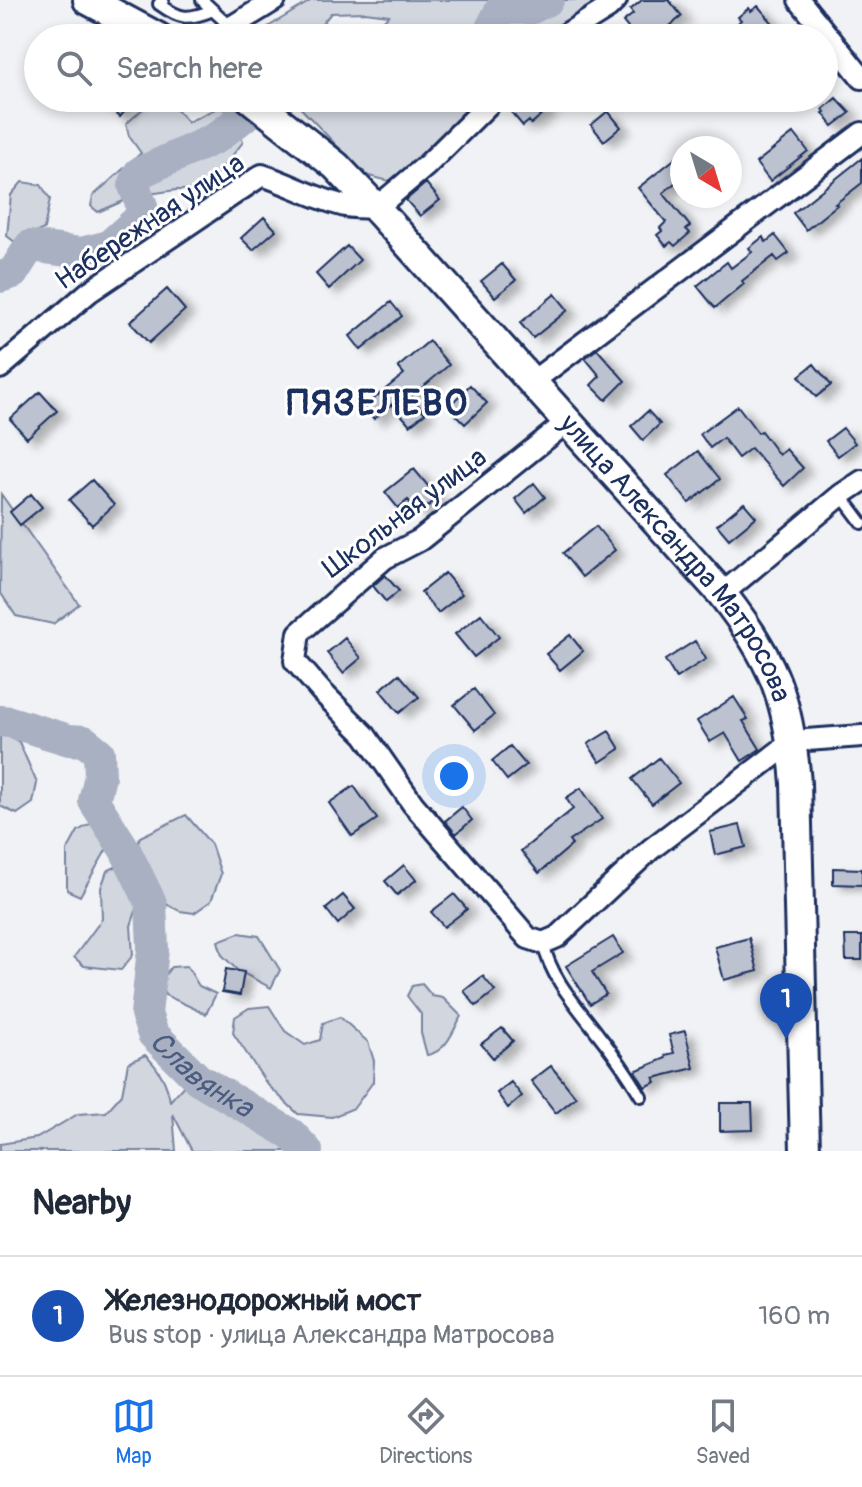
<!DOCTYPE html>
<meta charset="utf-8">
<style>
:root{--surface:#fff;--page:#f2f2f3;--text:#1f2937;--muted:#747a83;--line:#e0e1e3;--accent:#1a73e8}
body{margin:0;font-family:Pangolin,sans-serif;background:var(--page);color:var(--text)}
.compass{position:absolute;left:670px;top:136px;width:72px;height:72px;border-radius:50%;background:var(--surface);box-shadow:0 4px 12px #0003;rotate:142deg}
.you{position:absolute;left:454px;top:776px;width:28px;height:28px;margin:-20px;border:6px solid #fff;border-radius:50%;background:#1a73e8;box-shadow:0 0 0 12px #1a73e833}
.badge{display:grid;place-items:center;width:52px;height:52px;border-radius:50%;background:var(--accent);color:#fff;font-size:26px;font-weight:700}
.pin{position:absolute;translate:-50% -66px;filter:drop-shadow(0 2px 4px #0008)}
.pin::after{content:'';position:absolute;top:42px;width:28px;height:24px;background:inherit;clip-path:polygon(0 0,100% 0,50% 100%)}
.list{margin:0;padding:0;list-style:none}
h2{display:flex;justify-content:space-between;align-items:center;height:104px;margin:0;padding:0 32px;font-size:34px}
h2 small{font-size:26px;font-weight:400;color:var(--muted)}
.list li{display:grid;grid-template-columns:52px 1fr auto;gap:24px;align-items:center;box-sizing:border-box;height:120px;padding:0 32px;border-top:2px solid var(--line)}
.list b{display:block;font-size:30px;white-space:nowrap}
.list p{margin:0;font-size:26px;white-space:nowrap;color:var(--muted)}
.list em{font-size:26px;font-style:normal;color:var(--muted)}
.icon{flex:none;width:44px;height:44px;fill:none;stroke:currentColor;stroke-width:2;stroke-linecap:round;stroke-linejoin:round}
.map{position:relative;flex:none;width:862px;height:1151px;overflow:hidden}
.search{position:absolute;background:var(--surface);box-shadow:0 4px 12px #0003;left:24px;right:24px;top:24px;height:88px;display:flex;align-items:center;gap:20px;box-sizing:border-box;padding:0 28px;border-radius:44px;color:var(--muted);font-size:30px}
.sheet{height:224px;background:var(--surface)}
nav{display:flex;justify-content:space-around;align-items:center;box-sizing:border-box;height:112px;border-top:2px solid var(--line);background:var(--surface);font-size:22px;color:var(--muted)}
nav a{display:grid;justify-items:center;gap:4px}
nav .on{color:var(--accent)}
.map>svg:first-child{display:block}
.green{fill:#d2d6df;stroke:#76829e;stroke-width:2}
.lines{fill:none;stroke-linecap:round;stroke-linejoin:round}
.river{stroke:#a8b0c2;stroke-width:32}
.building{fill:#bcc2d0;stroke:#1b2f5e;stroke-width:2;filter:url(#shadow)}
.lane-casing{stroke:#1b2f5e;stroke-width:16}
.street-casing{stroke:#1b2f5e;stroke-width:26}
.secondary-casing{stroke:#1b2f5e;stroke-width:34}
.lane{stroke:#fff;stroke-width:10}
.street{stroke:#fff;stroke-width:20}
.secondary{stroke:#fff;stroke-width:28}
.labels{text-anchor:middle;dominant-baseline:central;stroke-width:6;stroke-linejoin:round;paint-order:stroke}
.street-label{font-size:28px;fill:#1b2f5e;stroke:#fff}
.water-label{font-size:30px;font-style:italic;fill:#4c5c81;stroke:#fff}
.district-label{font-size:36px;font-weight:bold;letter-spacing:2px;fill:#1b2f5e;stroke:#fff}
</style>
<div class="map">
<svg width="862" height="1151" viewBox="0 0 862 1151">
<defs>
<filter id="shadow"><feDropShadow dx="9" dy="5" stdDeviation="4" flood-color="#0004"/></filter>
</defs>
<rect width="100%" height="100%" fill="#f1f2f5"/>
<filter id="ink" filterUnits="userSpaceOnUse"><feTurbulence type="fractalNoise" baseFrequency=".0125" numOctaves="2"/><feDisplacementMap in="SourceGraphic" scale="16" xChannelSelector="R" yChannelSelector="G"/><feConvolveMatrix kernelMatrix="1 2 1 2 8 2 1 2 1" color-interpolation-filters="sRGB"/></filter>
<g filter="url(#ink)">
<path class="green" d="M312,0h211l-25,9 -22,29h-108v-3l21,-20 -24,-3 -34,1 -10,12 -17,3 -10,10h-32l1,-8z
M525,0h72l-7,8 -41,26 -14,-6 -4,-10 1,-13z
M291,98h194l-53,58 -43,25 -24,-6z
M171,104l17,18 29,-14 14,2 6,11 6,21 -28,35 -16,13h-23l-41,6 -37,16 -7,-6 2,-10 48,-43 -12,-17 -3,-12 19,-17z
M22,182l19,3 9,14 -6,30 -29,13 -8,-6 4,-41z
M1,494l78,110 -26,20 -37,-8 -16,-24z
M5,733l14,9 18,41 -4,20 -16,11 -17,-8v-70z
M186,815l25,29 10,30 -10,27 -17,12 -14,-2 -24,-12 -20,12 -5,15 2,29 -12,15 -37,-4 -10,-9 28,-38 -1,-31 6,-17 23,-11 10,-23z
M95,821l18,17 -33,58 -13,-6v-39l11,-20z
M239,933l20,3 21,34 -9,18 -34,-18 -15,-15 -4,-14z
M187,966l12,20 17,8 -10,20 -41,-19 -6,-12 12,-16z
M422,984l10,12 11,2 18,18c-8,16 -15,36 -34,39l-6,-22v-19l-14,-18 5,-10z
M269,1006l16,25 20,14 15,-5 3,-17 17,-6 28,25 6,19 -1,21 -19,26 -22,9 -34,-3 -31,-30 -34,-51 2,-16 14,-9z
M145,1055c14,13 22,27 25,46l16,-18 115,68h-109l-19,-37 3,37h-176v-7l37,-6 41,-24 28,-2 16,-18 6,-31z"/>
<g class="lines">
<g class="river">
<path d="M486,38l15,-29h29l18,-9"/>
<path d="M0,277l13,-4 17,-27 51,7 28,-7 30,-27 3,-13 -8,-20 5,-13 77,-35 52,-40"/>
<path id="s1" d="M0,721l10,1 59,18 15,1 15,12 1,23 -6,25 31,49 26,53 2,46 -7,65 7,20 45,45 93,55 16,17"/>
</g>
</g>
<path class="building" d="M642,0h27l13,16 -27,22h-19l-13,-16 10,-8 -3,-4z
M758,6l18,21 -12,11h-19l-10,-12 6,-6 -3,-3 11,-9 2,3z
M98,98h38l-16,19z
M508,98h48l-12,10 2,3 -15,13 -2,-3 -6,5 -18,-21z
M836,98l14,15 -17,13 -10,-13 2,-1 -2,-3z
M608,111l13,16 -17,14 -13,-16z
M794,133l14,18 -38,30 -14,-18z
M682,153v24l-19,16 27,33 -4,3 4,4 -15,13 -4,-4 -5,4 -9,-11 5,-4 -2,-3 6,-6 -28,-34z
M862,158v25l-27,21 2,1 -31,25 -13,-17z
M426,183l14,17 -20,16 -14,-16z
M264,217l12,13 -23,20 -12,-12z
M775,235l14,18 -11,8 -4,-5 -32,25 2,3 -29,24 -18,-22 30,-24 4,6 21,-16 -3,-4 14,-11 3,5z
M347,246l13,14 -31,29 -13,-15z
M502,264l14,16 -21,17 -14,-16z
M167,289l18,21 -36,33 -19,-21z
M555,294l13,16 -35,28 -13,-15z
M391,302l11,14 -41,34 -11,-14z
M429,341l20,24 -38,32 14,16 -15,12 -18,-21 -18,15 -10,-12 40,-33 -6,-7z
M597,349l28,32 -19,19 -15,-15 9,-9 -15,-18z
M814,364l17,21 -15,12 -17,-21z
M470,385l17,18 -22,21 -17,-17z
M40,392l17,19 -30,27 -17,-19z
M738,406l20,27 3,-2 18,24 7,-6 17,19 -19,18 -33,-38 -13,10 -15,-20 -13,10 -10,-14z
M648,411l12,13 -17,16 -12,-14z
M843,428l12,15 -17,13 -12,-15z
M698,451l22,28 -31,24 -22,-28z
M414,469l24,29 -19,15 -11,-13 -10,8 -13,-16z
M92,480l22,25 -22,20 -23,-25z
M534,483l11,14 -19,16 -11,-14z
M31,494l11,13 -22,18 -10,-13z
M744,503l12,14 -27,22 -12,-14z
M596,526l19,24 -33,27 -19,-24z
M445,573l17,21 -24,19 -17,-21z
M385,575l14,16 -13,11 -13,-16z
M481,614l18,23 -25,20 -19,-23z
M570,635l13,16 -23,19 -14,-16z
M345,638l16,20 -18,15 -16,-20z
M695,641l11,18 -30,19 -11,-18z
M399,674l20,23 -20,16 -19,-23z
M474,689l20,26 -19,15 -21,-25z
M734,697l14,22 -5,2 17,28 -18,12 -17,-28 -15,9 -13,-21z
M609,731l11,18 -20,13 -12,-18z
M510,746l16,19 -19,15 -15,-19z
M659,758l20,25 -27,21 -20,-25z
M354,786l23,33 -25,17 -23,-33z
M581,788l21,31 -33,22 3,4 -33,28 -18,-22 52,-42 -7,-11z
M462,807l10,13 -16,14 -11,-13z
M740,825l6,22 -31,8 -5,-23z
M404,865l12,15 -19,15 -12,-14z
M833,868l29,1v16l-29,-1z
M454,894l13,15 -23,18 -13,-15z
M343,895l12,14 -17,15 -12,-15z
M845,936h17v24h-16z
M613,937l10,16 -31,19 14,22 -16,10 -24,-38z
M749,938l9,33 -34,9 -9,-33z
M226,969l18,3 -4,23 -18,-3z
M483,976l12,15 -19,15 -12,-15z
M502,1028l11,13 -20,17 -12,-14z
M685,1031l9,37 -40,10 2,4 -11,5 -10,-16 31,-13 -1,-3 9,-2 -5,-18z
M551,1066l25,31 -20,16 -25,-32z
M511,1082l11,14 -14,12 -11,-15z
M720,1103h32l1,27 -33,1z"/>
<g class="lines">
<defs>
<path id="lane" d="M163,0l-4,4c22,16 29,16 54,6
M202,0l29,27
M841,495l21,28
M543,943c8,36 34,63 55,91 16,20 30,40 43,62"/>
<path id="street" d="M799,0l63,78
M218,38l13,-11 44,-27
M560,38l48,-30 8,-8
M0,368l89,-76 173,-117c28,9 54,24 83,31 10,2 21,1 31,2l51,-43 68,-67
M532,382l330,-249
M567,422l-147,118 -35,18 -86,75 -4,28 26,30 44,44 48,69 115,134 15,5 14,-6 94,-88 142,-108 69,-5
M722,594l119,-99 21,-14"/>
<g id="secondary">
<path d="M88,0l71,38"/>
<path id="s2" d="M250,98l86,68 40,42 346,386c52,66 67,106 74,189l9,368"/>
</g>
</defs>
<use href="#lane" class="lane-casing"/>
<use href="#street" class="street-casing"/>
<use href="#secondary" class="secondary-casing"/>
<use href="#lane" class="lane"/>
<use href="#street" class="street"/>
<use href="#secondary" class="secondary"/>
</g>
</g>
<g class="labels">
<g class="street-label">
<text transform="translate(150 222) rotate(-34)">Набережная улица</text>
<text transform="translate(405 513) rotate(-37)">Школьная улица</text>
<text stroke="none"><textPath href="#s2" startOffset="630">улица Александра Матросова</textPath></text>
</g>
<g class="water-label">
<text stroke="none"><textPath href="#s1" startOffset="468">Славянка</textPath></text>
</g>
<g class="district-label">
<text x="378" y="403">ПЯЗЕЛЕВО</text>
</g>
</g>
</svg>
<svg class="compass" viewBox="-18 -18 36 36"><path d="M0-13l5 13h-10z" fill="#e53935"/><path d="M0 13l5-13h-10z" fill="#747a83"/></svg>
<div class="you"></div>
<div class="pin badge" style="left:786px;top:1039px;background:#1a4fb4">1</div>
<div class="search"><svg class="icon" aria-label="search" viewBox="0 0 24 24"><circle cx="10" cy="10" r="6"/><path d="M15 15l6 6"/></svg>Search here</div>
</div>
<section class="sheet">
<h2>Nearby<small></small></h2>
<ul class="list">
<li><span class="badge" style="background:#1a4fb4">1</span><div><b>Железнодорожный мост</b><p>Bus stop · улица Александра Матросова</p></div><em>160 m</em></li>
</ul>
</section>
<nav>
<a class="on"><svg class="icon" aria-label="map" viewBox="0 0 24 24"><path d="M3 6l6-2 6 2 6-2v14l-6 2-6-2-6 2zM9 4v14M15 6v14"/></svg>Map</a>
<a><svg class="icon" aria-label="directions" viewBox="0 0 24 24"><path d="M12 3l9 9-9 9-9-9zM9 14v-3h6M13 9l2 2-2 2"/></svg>Directions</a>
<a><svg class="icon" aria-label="saved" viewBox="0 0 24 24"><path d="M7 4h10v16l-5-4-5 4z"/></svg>Saved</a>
</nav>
